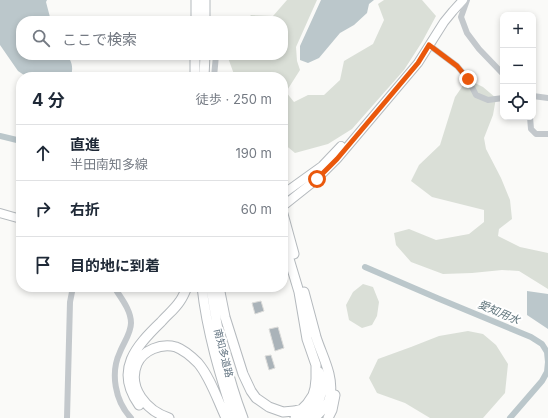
<!DOCTYPE html>
<html lang="ja">
<meta charset="utf-8">
<style>
:root{--surface:#fff;--page:#f6f6f7;--text:#1f2937;--muted:#747a83;--line:#e0e1e3}
body{margin:0;font-family:Inter,"Noto Sans JP",sans-serif;background:var(--page);color:var(--text)}
.controls{position:absolute;right:12px;top:12px;display:grid;overflow:hidden;border-radius:8px;box-shadow:0 2px 6px #0003}
.controls button{width:36px;height:36px;display:grid;place-items:center;padding:0;border:0;border-bottom:1px solid var(--line);background:var(--surface);color:var(--text);font:20px sans-serif}
.stop{position:absolute;width:12px;height:12px;margin:-9px;border:3px solid #ea580c;border-radius:50%;background:#fff}
.stop.end{background:#ea580c;border-color:#fff;box-shadow:0 1px 4px #0008}
.list{margin:0;padding:0;list-style:none}
h2{display:flex;justify-content:space-between;align-items:center;height:52px;margin:0;padding:0 16px;font-size:17px}
h2 small{font-size:13px;font-weight:400;color:var(--muted)}
.list li{display:grid;grid-template-columns:26px 1fr auto;gap:12px;align-items:center;box-sizing:border-box;height:56px;padding:0 16px;border-top:1px solid var(--line)}
.list b{display:block;font-size:15px;white-space:nowrap}
.list p{margin:0;font-size:13px;white-space:nowrap;color:var(--muted)}
.list em{font-size:13px;font-style:normal;color:var(--muted)}
.icon{flex:none;width:22px;height:22px;fill:none;stroke:currentColor;stroke-width:2;stroke-linecap:round;stroke-linejoin:round}
.map{position:relative;flex:none;width:548px;height:418px;overflow:hidden}
.search{position:absolute;background:var(--surface);box-shadow:0 2px 6px #0003;left:16px;top:16px;width:272px;height:44px;display:flex;align-items:center;gap:10px;box-sizing:border-box;padding:0 14px;border-radius:16px;color:var(--muted);font-size:15px}
.panel{position:absolute;background:var(--surface);box-shadow:0 2px 6px #0003;left:16px;top:72px;width:272px;height:220px;border-radius:16px}
.map>svg:first-child{display:block}
.green{fill:#dadfd7}
.water{fill:#bbc7cb}
.lines{fill:none;stroke-linecap:round;stroke-linejoin:round}
.canal{stroke:#bbc7cb;stroke-width:6}
.building{fill:#aab3b9;stroke:#dcdcda}
.major-casing{stroke:#b5babe;stroke-width:10}
.highway-casing{stroke:#b4b9bd;stroke-width:11}
.minor{stroke:#c3c8cc;stroke-width:6}
.major{stroke:#fff;stroke-width:8}
.highway{stroke:#fff;stroke-width:9}
.route{stroke:#ea580c;stroke-width:5}
.labels{text-anchor:middle;dominant-baseline:central;stroke-width:4;stroke-linejoin:round;paint-order:stroke}
.street-label{font-size:10px;fill:#657683;stroke:#fff}
.water-label{font-size:11px;font-style:italic;fill:#60757c;stroke:#fff}
</style>
<div class="map">
<svg width="548" height="418" viewBox="0 0 548 418">
<rect width="100%" height="100%" fill="#fafaf8"/>
<path class="green" d="M287,0h30l-21,47 1,14 3,9 -14,22 8,10 14,-7h16l16,-15 4,-19 29,-17 11,-24 -6,-16 6,-4h38l14,16 -14,26 -18,28 -52,59 -24,15 -33,9 -12,-10v-66h-48l-8,-22h56v-34h-37l5,-6 22,1z
M475,83l8,4 13,11 -3,17 -9,23 2,11 15,29 9,22 2,19 -13,10 -1,7 22,11 28,6v36l-29,-18 -17,-1 -30,3 -29,1 -32,-12 -15,-17 -2,-12 15,-4 27,11 33,-6 15,-12v-12l-52,-13 -21,-16 8,-16 21,-20 15,-48 9,-13z
M363,284l10,3 6,15 -2,14 -5,9 -10,3 -13,-8 -3,-15 7,-13z
M468,331l15,3 13,11 12,19 -3,29 -22,25h-53l-25,-15 -28,-10 -8,-15 9,-19 33,-12 28,-11z"/>
<path class="water" d="M0,0h47l-1,2 5,19h-30v34h45c7,6 7,14 5,22h-44l-9,-6 -18,-26z
M321,0h53l-5,4 -2,9 -13,12 -14,8 -21,25 -11,5 -8,-3v-14z
M527,291l21,3v35l-21,-14z"/>
<g class="lines">
<path class="canal" d="M0,136l21,5
M365,267l72,31 94,39 11,7 5,8 1,10 -1,10 -5,9 -32,37"/>
</g>
<path class="building" d="M261,301l3,10 -9,3 -3,-11z
M278,327l6,21 -9,3 -6,-22z
M271,355l4,13 -6,2 -4,-14z"/>
<g class="lines">
<defs>
<path id="major" d="M283,194l39,-28 19,-20
M283,206l34,-27 20,-20 81,-96 26,-41 9,-11 10,-11
M0,213l21,6"/>
<path id="highway" d="M196,21v-21
M205,21v-21
M195,55v22
M204,77l1,-22
M283,214l11,40
M202,287c5,45 18,88 32,131
M211,287c6,44 16,89 32,131
M219,287l6,30 18,57 8,17 5,7 13,9 14,5 11,-1 8,-2 5,-5 6,-9 2,-7 1,-9v-14l-9,-26 -8,-47 -16,-53
M304,292c4,15 8,30 12,45 6,19 18,39 14,59 -1,9 -10,17 -16,22
M139,405c-25,-35 -3,-59 22,-83 6,-7 14,-13 19,-21 3,-4 5,-9 7,-14
M169,418c-22,-7 -42,-30 -32,-54 6,-14 24,-21 39,-17 8,3 16,10 22,16 12,14 20,38 28,55
M295,418c4,-1 8,-3 12,-4 11,-6 17,-22 15,-33 -1,-3 -2,-6 -3,-9
M328,418l4,-8 3,-15"/>
</defs>
<use href="#major" class="major-casing"/>
<use href="#highway" class="highway-casing"/>
<path class="minor" d="M467,0l-6,17 6,16 12,16 24,25
M429,45l28,21 11,13 8,16 12,5 15,-2
M214,77l2,-22
M533,96l15,2
M530,117l1,12 5,5h12
M114,287c7,11 17,23 17,36 0,10 -7,19 -11,29 -10,21 -5,49 11,66
M67,418l3,-116 3,-15"/>
<use href="#major" class="major"/>
<use href="#highway" class="highway"/>
</g>
<g class="lines">
<path class="route" d="M317,179l20,-20 81,-96 11,-18 28,21 11,13"/>
</g>
<g class="labels">
<g class="street-label">
<text transform="translate(224 353) rotate(76)">南知多道路</text>
</g>
<g class="water-label">
<text transform="translate(499 312) rotate(23)">愛知用水</text>
</g>
</g>
</svg>
<div class="controls">
<button>+</button>
<button>−</button>
<button><svg class="icon" aria-label="locate" viewBox="0 0 24 24"><circle cx="12" cy="12" r="6"/><path d="M12 2v4M12 18v4M2 12h4M18 12h4"/></svg></button>
</div>
<div class="stop" style="left:317px;top:179px"></div>
<div class="stop end" style="left:468px;top:79px"></div>
<div class="search"><svg class="icon" aria-label="search" viewBox="0 0 24 24"><circle cx="10" cy="10" r="6"/><path d="M15 15l6 6"/></svg>ここで検索</div>
<section class="panel">
<h2>4 分<small>徒歩 · 250 m</small></h2>
<ul class="list">
<li><svg class="icon" aria-label="ahead" viewBox="0 0 24 24"><path d="M12 20V5M6 11l6-6 6 6"/></svg><div><b>直進</b><p>半田南知多線</p></div><em>190 m</em></li>
<li><svg class="icon" aria-label="right" viewBox="0 0 24 24"><path d="M7 20v-9h11M14 6l5 5-5 5"/></svg><div><b>右折</b></div><em>60 m</em></li>
<li><svg class="icon" aria-label="arrive" viewBox="0 0 24 24"><path d="M6 21V4h12l-3 4 3 4H6"/></svg><div><b>目的地に到着</b></div></li>
</ul>
</section>
</div>
